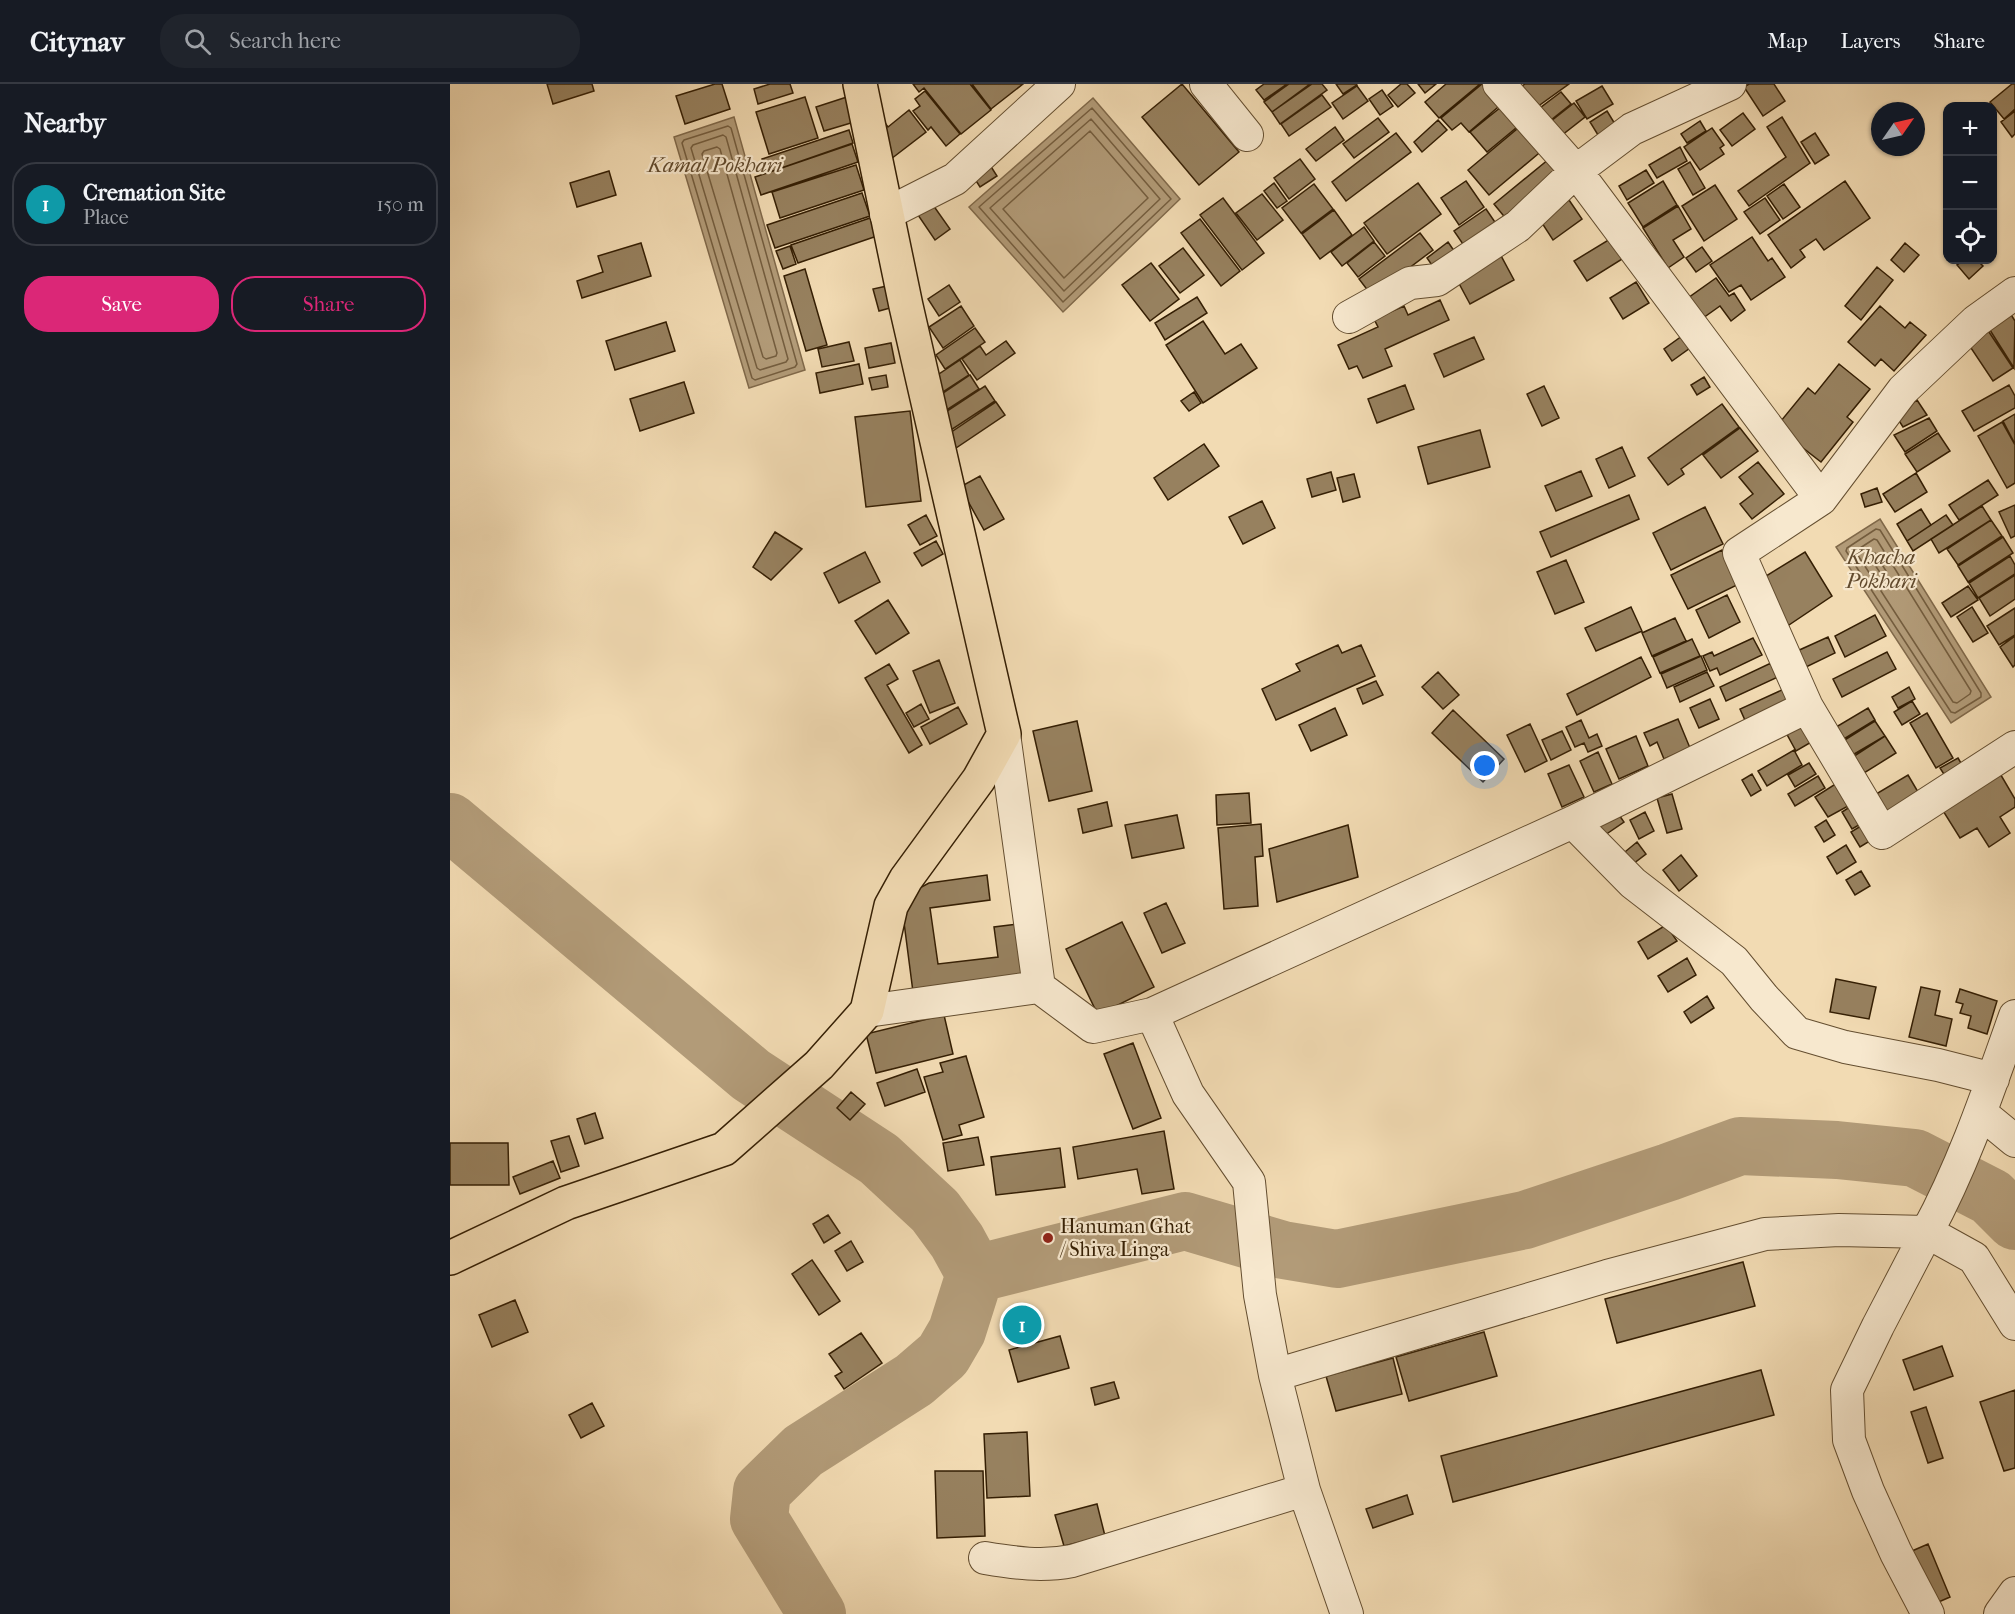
<!DOCTYPE html>
<meta charset="utf-8">
<style>
:root{--surface:#171b24;--page:#20242c;--text:#f1f3f6;--muted:#9ea1a6;--line:#363941;--accent:#db2777}
body{margin:0;font-family:"IM FELL French Canon",serif;background:var(--page);color:var(--text)}
.controls{position:absolute;right:18px;top:18px;display:grid;overflow:hidden;border-radius:12px;box-shadow:0 2px 4px #0004}
.controls button{width:54px;height:54px;display:grid;place-items:center;padding:0;border:0;border-bottom:2px solid var(--line);background:var(--surface);color:var(--text);font:30px sans-serif}
.compass{position:absolute;left:1421px;top:18px;width:54px;height:54px;border-radius:50%;background:var(--surface);box-shadow:0 2px 4px #0004;rotate:56deg}
.you{position:absolute;left:1035px;top:682px;width:21px;height:21px;margin:-15px;border:4px solid #fff;border-radius:50%;background:#1a73e8;box-shadow:0 0 0 9px #1a73e833}
.badge{display:grid;place-items:center;width:39px;height:39px;border-radius:50%;background:var(--accent);color:#fff;font-size:20px;font-weight:700}
.pin{position:absolute;translate:-50% -50%;border:3px solid #fff;box-shadow:0 2px 6px #0006}
.list{margin:0;padding:0;list-style:none}
h2{display:flex;justify-content:space-between;align-items:center;height:78px;margin:0;padding:0 24px;font-size:26px}
h2 small{font-size:20px;font-weight:400;color:var(--muted)}
.list li{display:grid;grid-template-columns:39px 1fr auto;gap:18px;align-items:center;box-sizing:border-box;height:84px;margin:0 12px 12px;padding:0 12px;border:2px solid var(--line);border-radius:24px}
.list b{display:block;font-size:22px;white-space:nowrap}
.list p{margin:0;font-size:20px;white-space:nowrap;color:var(--muted)}
.list em{font-size:20px;font-style:normal;color:var(--muted)}
.actions{display:flex;gap:12px;padding:18px 24px}
.actions a{flex:1;padding:14px 0;border:2px solid var(--accent);border-radius:24px;text-align:center;font-size:21px;color:var(--accent)}
.actions .main{background:var(--accent);color:#fff}
.icon{flex:none;width:33px;height:33px;fill:none;stroke:currentColor;stroke-width:2;stroke-linecap:round;stroke-linejoin:round}
.map{position:relative;flex:none;width:1565px;height:1530px;overflow:hidden}
header{display:flex;align-items:center;gap:36px;box-sizing:border-box;height:84px;padding:0 30px;background:var(--surface);border-bottom:2px solid var(--line)}
header strong{font-size:28px}
nav{display:flex;gap:33px;margin-inline-start:auto;font-size:21px}
.search{width:420px;height:54px;background:var(--page);display:flex;align-items:center;gap:15px;box-sizing:border-box;padding:0 21px;border-radius:24px;color:var(--muted);font-size:22px}
main{display:flex}
aside{flex:1;background:var(--surface)}
.map>svg:first-child{display:block}
.water{fill:#b29b78;stroke:#80694a;stroke-width:1.5}
.lines{fill:none;stroke-linecap:round;stroke-linejoin:round}
.shore{stroke:#745d3e;stroke-width:1.5}
.river{stroke:#b29b78;stroke-width:58}
.building{fill:#97815f;stroke:#351f04;stroke-width:1.5}
.minor-casing{stroke:#644e30;stroke-width:34}
.major-casing{stroke:#351f04;stroke-width:36}
.minor{stroke:#f7e8ce;stroke-width:32}
.major{stroke:#f2dbb3;stroke-width:33}
.poi-dot{fill:#8f2418;stroke:#f7e8ce;stroke-width:2}
.labels{text-anchor:middle;dominant-baseline:central;stroke-width:4.5;stroke-linejoin:round;paint-order:stroke}
.poi-label{font-size:20px;fill:#351f04;stroke:#f7e8ce;text-anchor:start}
.water-label{font-size:21px;font-style:italic;fill:#614a2d;stroke:#f7e8ce}
</style>
<header>
<strong>Citynav</strong>
<div class="search"><svg class="icon" aria-label="search" viewBox="0 0 24 24"><circle cx="10" cy="10" r="6"/><path d="M15 15l6 6"/></svg>Search here</div>
<nav><a>Map</a><a>Layers</a><a>Share</a></nav>
</header>
<main>
<aside>
<h2>Nearby<small></small></h2>
<ul class="list">
<li><span class="badge" style="background:#0f9aa8">1</span><div><b>Cremation Site</b><p>Place</p></div><em>150 m</em></li>
</ul>
<div class="actions"><a class="main">Save</a><a>Share</a></div>
</aside>
<div class="map">
<svg width="1565" height="1530" viewBox="0 0 1565 1530">
<rect width="100%" height="100%" fill="#f2dbb3"/>
<filter id="stains"><feTurbulence type="fractalNoise" baseFrequency=".00333" numOctaves="4"/><feColorMatrix values="0 0 0 0 .2 0 0 0 0 .09 0 0 0 0 .02 0 0 0 .5 -.17"/></filter>
<radialGradient id="worn" r=".72"><stop offset=".6" stop-color="#630" stop-opacity="0"/><stop offset="1" stop-color="#630" stop-opacity=".3"/></radialGradient>
<path class="water" d="M643,14l87,101 -117,113 -94,-105z
M284,33l71,253 -56,18 -75,-251z
M1430,435l111,178 -40,26 -115,-176z"/>
<g class="lines">
<path class="shore" d="M642,24l79,91 -108,103 -84,-95z
M641,35l69,80 -96,92 -74,-83z
M278,42l3,2 66,236 -2,3 -40,13 -3,-2 -70,-235 2,-3z
M640,47l58,67 -84,80 -61,-69z
M273,51l3,2 62,222 -2,3 -26,8 -3,-2 -66,-220 2,-3z
M267,63l3,2 57,204 -1,3 -10,3 -3,-2 -61,-203 2,-3z
M1426,445l4,1 101,163v4l-26,16 -4,-1 -105,-161 1,-3z
M1424,455l3,1 94,151 -1,3 -13,9 -4,-1 -96,-148v-4z
M1420,468l5,1 11,18 -1,3h-4l-12,-18z"/>
<path class="river" d="M0,738l301,253 128,84 56,52 22,30 18,33 -18,57 -14,24 -29,25 -111,71 -41,40 -3,28 58,95
M525,1190l210,-53 98,29 54,9 188,-39 144,-48 71,-26 97,4 78,8 76,39 24,24"/>
</g>
<path class="building" d="M97,0h45l2,7 -41,13z
M265,0h7l8,25 -45,15 -9,-28z
M320,0h20l3,9 -35,11 -4,-15z
M463,0h57l21,26 -30,24 -37,-46 -5,4z
M522,0h51l-32,25z
M732,0l57,68 -40,33 -57,-68z
M814,0h23l-23,16 -8,-10z
M839,0h21l-38,28 -8,-10z
M862,0h10l5,6 -47,34 -8,-12z
M886,0h20l1,1 -14,9z
M951,0h6l8,9 -17,14 -10,-12z
M968,0h18l-11,9z
M996,0h34l-41,34 -14,-16z
M1032,0h6l16,18 -35,30 -8,-9 -9,7 -11,-12z
M1075,0h44l-32,23 -15,-21z
M1299,0h25l11,17 -22,15 -19,-29z
M1562,0h3v25l-11,10 -14,-17z
M907,2l11,15 -25,18 -11,-16z
M1152,2l11,18 -26,15 -11,-18z
M932,6l11,16 -13,9 -11,-16z
M475,7l35,43 -14,12 -15,-19 -3,3 -15,-19 7,-5 -5,-7z
M1111,8l10,12 -25,20 -10,-13z
M403,11l8,25 -37,11 -8,-24z
M872,11l9,12 -42,29 -8,-12z
M355,13l13,41 -49,16 -13,-42z
M1056,19l16,20 -35,29 -17,-20z
M1124,19l11,14 -28,22 -11,-14z
M459,26l17,22 -35,27 -6,-36 3,4z
M1157,27l8,13 -17,11 -8,-13z
M1565,27v23l-3,3 -11,-15z
M1293,29l12,16 -23,17 -12,-16z
M1332,33l28,46 -61,43 -11,-15 48,-34 -19,-30z
M928,34l11,14 -35,26 -11,-14z
M988,36l9,10 -25,22 -8,-10z
M1250,37l6,10 -19,12 -6,-9z
M1073,40l21,25 -55,46 -21,-25z
M885,43l9,13 -28,21 -10,-12z
M1262,44l12,17 -4,3 4,6 -24,16 -16,-23z
M399,46l4,13 -86,30 -5,-14z
M946,49l15,19 -65,49 -14,-19z
M1365,49l14,22 -14,9 -14,-22z
M402,60l6,18 -97,33 -6,-18z
M1230,63l7,14 -30,17 -8,-13z
M850,75l15,20 -26,20 -15,-21z
M1099,75l13,16 -55,45 -13,-16z
M538,78l9,14 -17,11 -9,-14z
M1240,78l15,26 -12,7 -15,-26z
M406,81l8,25 -84,28 -8,-26z
M1196,86l8,13 -27,17 -8,-14z
M159,87l7,24 -39,12 -7,-24z
M1016,97l18,26 -25,18 -18,-27z
M1213,97l14,24 -34,22 -15,-24z
M1395,97l25,37 -46,32 -8,-11 -16,11 5,7 -14,11 -23,-33z
M824,99l13,18 -10,7 -13,-17z
M968,99l23,31 -54,40 -23,-31z
M864,100l19,25 -32,24 -19,-25z
M1334,100l16,23 -17,12 -16,-23z
M1265,101l22,34 -33,22 -22,-35z
M412,109l8,23 -95,32 -8,-23z
M812,110l21,26 -26,20 -21,-27z
M773,114l41,55 -22,17 -42,-55z
M1315,114l15,22 -20,14 -16,-22z
M1119,116l13,19 -29,21 -13,-20z
M483,121l17,24 -15,11 -17,-25z
M1228,122l13,23 -18,11 11,17 -16,11 -25,-40z
M1036,125l13,19 -32,22 -13,-19z
M884,126l18,25 -32,24 -18,-25z
M420,134l7,18 -79,27 -7,-18z
M750,135l40,52 -19,15 -40,-53z
M914,143l10,14 -32,25 -11,-14z
M970,149l13,17 -61,46 -13,-17z
M1165,152l12,20 -40,25 -13,-20z
M1302,153l16,24 4,-3 13,19 -34,23 -10,-15 -12,7 -19,-27z
M924,158l11,14 -27,21 -11,-14z
M998,158l11,16 -21,16 -11,-16z
M191,159l10,33 -69,22 -5,-17 26,-9 -5,-16z
M1455,159l14,12 -15,17 -13,-12z
M340,162l6,18 -13,5 -7,-18z
M1252,163l10,14 -16,11 -10,-14z
M733,164l21,27 -24,18 -21,-27z
M1049,168l15,28 -44,24 -15,-28z
M1514,176h13l6,6 -14,13 -12,-14z
M701,179l28,36 -29,22 -28,-36z
M1427,183l16,13 -32,40 -16,-14z
M355,185l22,76 -21,6 -22,-75z
M1266,194l13,18 5,-3 11,17 -14,11 -11,-15 -17,12 -15,-20z
M1186,198l13,21 -26,16 -13,-21z
M446,200l5,21 -22,6 -6,-22z
M499,201l11,17 -21,14 -11,-17z
M747,213l10,16 -42,27 -10,-17z
M990,216l9,20 -64,29 7,17 -29,12 -6,-12 -8,3 -11,-24 40,-18 -4,-8 30,-13 4,9z
M511,222l13,20 -31,22 -14,-21z
M1430,222l25,22 5,-6 16,13 -32,36 -13,-12 -6,7 -27,-24z
M1560,229l5,8 -1,47 -26,-41z
M753,237l22,33 16,-10 16,24 -54,35 -37,-58z
M216,238l9,29 -60,19 -9,-29z
M525,244l10,14 -40,27 -9,-14z
M1537,245l26,39 -20,13 -26,-39z
M1232,252l8,12 -18,13 -8,-12z
M1024,253l10,22 -40,18 -10,-23z
M556,257l9,12 -38,27 -15,-21 18,-13 6,9z
M399,258l5,19 -32,6 -4,-18z
M441,259l4,20 -26,5 -4,-20z
M510,276l9,15 -26,17 -10,-14z
M409,280l4,20 -43,9 -4,-20z
M1389,280l31,25 -23,28 6,5 -32,40 -45,-35 32,-39 7,6z
M436,291l2,12 -16,3 -3,-12z
M520,291l9,14 -37,24 -9,-13z
M1254,293l6,10 -13,8 -6,-10z
M234,298l10,31 -54,18 -10,-32z
M955,301l9,24 -37,14 -9,-24z
M1559,301l6,11v12l-41,23 -12,-20z
M535,302l10,15 -44,29 -10,-15z
M1094,302l15,32 -17,8 -15,-32z
M744,308l7,11 -12,8 -8,-10z
M1467,316l10,15 -24,12 -7,-11z
M546,318l9,13 -49,33 -9,-13z
M1272,320l17,23 -58,42 3,5 -16,11 -20,-27z
M460,327l11,90 -55,6 -11,-90z
M1565,330v30l-12,-23z
M1479,334l8,13 -32,21 -11,-17z
M1552,338l13,23v38l-8,5 -29,-52z
M1290,344l18,23 -37,27 -18,-23z
M1030,346l10,37 -62,17 -10,-37z
M1488,349l12,18 -33,21 -12,-18z
M754,360l15,22 -51,34 -14,-22z
M1172,363l13,29 -26,12 -13,-29z
M1308,378l26,32 -32,25 -12,-15 13,-10 -14,-17z
M1131,387l11,25 -36,15 -11,-25z
M881,388l5,18 -24,7 -5,-18z
M1466,389l11,19 -32,20 -12,-18z
M904,390l6,23 -17,5 -6,-24z
M530,392l24,43 -20,11 -24,-43z
M1538,396l10,15 -39,25 -10,-15z
M1427,404l5,14 -17,5 -4,-13z
M1179,411l10,24 -88,38 -11,-25z
M812,417l13,27 -32,16 -14,-27z
M1565,421v31l-4,2 -12,-26z
M1532,422l9,14 -52,33 -8,-14z
M1255,423l18,37 -52,26 -18,-37z
M1471,425l10,16 -24,16 -10,-17z
M476,431l11,21 -17,9 -12,-20z
M1496,431l7,10 -40,26 -6,-10z
M1541,436l11,16 -44,29 -11,-16z
M325,448l27,17 -31,31 -18,-13z
M1553,453l10,16 -45,29 -10,-16z
M486,457l7,13 -21,12 -8,-13z
M1272,466l17,34 -51,25 -17,-34z
M415,468l15,30 -41,21 -15,-30z
M1355,468l27,44 -49,33 -25,-48z
M1560,472l5,9v9l-37,24 -9,-15z
M1116,476l18,42 -29,12 -18,-42z
M1565,491v24l-25,17 -11,-18z
M1518,502l10,14 -27,17 -9,-14z
M1277,511l13,27 -31,16 -13,-28z
M438,516l21,33 -33,21 -21,-33z
M1181,523l11,24 -46,20 -11,-23z
M1522,523l16,26 -15,9 -16,-25z
M1565,524v27l-16,10 -12,-19z
M1425,531l11,21 -41,21 -10,-21z
M1225,534l11,23 -34,15 -10,-23z
M1565,552v29l-2,2 -13,-20z
M1378,553l7,16 -33,16 -7,-17z
M1303,554l9,17 -42,20 -3,-7 -7,3 -7,-15 9,-4 2,4z
M1242,555l8,17 -40,17 -7,-16z
M888,561l4,8 19,-8 14,31 -99,44 -14,-31 38,-18 -4,-7z
M1437,568l9,17 -54,28 -9,-18z
M1251,572l6,14 -40,18 -6,-14z
M1191,573l10,20 -74,38 -10,-21z
M489,576l16,43 -25,10 -17,-42z
M1321,579l7,14 -52,24 -6,-14z
M439,580l9,15 -11,6 35,60 -13,8 -44,-75z
M988,588l21,23 -16,14 -21,-22z
M1257,588l7,14 -34,16 -6,-15z
M926,597l7,14 -20,9 -6,-15z
M1459,603l6,12 -17,9 -6,-11z
M1334,605l8,18 -44,20 -8,-18z
M1260,615l9,20 -20,9 -9,-20z
M1462,617l8,13 -18,11 -8,-13z
M471,620l8,15 -15,8 -8,-14z
M508,623l9,17 -37,20 -9,-17z
M885,624l12,27 -36,16 -12,-26z
M1418,624l7,12 -41,25 -8,-12z
M1003,626l51,49 -21,23 -51,-49z
M1477,629l26,45 -17,10 -26,-45z
M1358,632l12,21 -24,14 -12,-22z
M1228,635l12,29 -26,11 -7,-17 -7,4 -6,-13z
M1131,636l8,18 8,-4 5,12 -14,6 -4,-9 -9,4 -9,-20z
M627,637l15,70 -43,10 -16,-70z
M1425,637l10,15 -41,24 -9,-14z
M1080,640l17,37 -22,11 -18,-37z
M1112,647l9,19 -20,10 -9,-20z
M1186,652l12,30 -29,13 -13,-30z
M1435,652l11,17 -40,25 -11,-16z
M1344,666l8,15 -35,21 -9,-15z
M1148,668l14,32 -18,8 -14,-31z
M1508,674l7,12 -18,9 -7,-11z
M1359,679l7,11 -21,13 -7,-12z
M1119,681l15,32 -22,10 -14,-33z
M1545,681l20,34v8l-15,10 10,16 -21,14 -12,-19 -17,10 -20,-32z
M1302,690l9,16 -10,6 -9,-16z
M1458,691l13,22 -32,19 -23,-16z
M1368,692l7,12 -30,18 -7,-12z
M1387,699l13,22 -22,12 -13,-20z
M799,709l2,30 -34,2 -1,-30z
M1222,710l10,35 -15,4 -10,-35z
M657,718l5,24 -29,7 -5,-24z
M1406,719l10,18 -14,8 -10,-17z
M1167,728l7,10 -19,13 -7,-11z
M1195,728l9,19 -15,8 -9,-19z
M727,731l7,33 -52,10 -7,-33z
M1376,736l9,15 -11,7 -9,-15z
M1419,737l9,15 -18,11 -9,-15z
M811,740l2,32 -8,1 3,49 -34,3 -6,-81z
M898,741l10,52 -81,25 -8,-53z
M1187,758l9,12 -17,13 -9,-11z
M1396,761l10,17 -19,12 -10,-17z
M1231,771l16,21 -18,15 -16,-21z
M1411,787l9,15 -15,9 -9,-15z
M537,791l3,25 -60,8 8,56 60,-7 -4,-30 24,-3 8,54 -113,14 -11,-85 10,-15 17,-9z
M716,819l19,40 -23,10 -18,-40z
M672,838l32,65 -56,28 -32,-66z
M1216,841l11,16 -29,18 -10,-17z
M1237,874l9,17 -28,17 -10,-16z
M1386,895l40,8 -7,32 -39,-7z
M1471,903l19,4 -5,24 17,4 -6,27 -37,-9z
M1510,905l37,12 -10,33 -19,-6 3,-12 -11,-3 3,-9 -7,-2z
M1257,912l7,12 -23,15 -7,-11z
M494,931l9,39 -77,19 -10,-39z
M683,959l28,75 -28,11 -29,-75z
M516,972l18,61 -25,8 3,10 -19,5 -19,-63 19,-5 -3,-9z
M467,985l8,23 -40,14 -8,-23z
M401,1008l14,12 -15,16 -13,-12z
M145,1029l8,25 -18,6 -8,-25z
M714,1047l10,58 -32,5 -5,-25 -59,10 -5,-32z
M119,1052l10,30 -18,6 -10,-31z
M528,1053l6,28 -36,6 -5,-28z
M0,1059h58l1,42h-59z
M610,1064l5,39 -69,8 -5,-38z
M103,1077l7,17 -40,16 -7,-17z
M378,1131l12,18 -16,10 -11,-19z
M401,1157l12,21 -16,9 -12,-20z
M362,1176l28,41 -21,14 -27,-41z
M1293,1178l12,44 -138,37 -12,-44z
M65,1216l13,32 -36,15 -13,-32z
M1034,1248l13,44 -88,25 -13,-44z
M411,1249l21,30 -38,26 -9,-13 7,-4 -13,-18z
M610,1252l9,32 -51,14 -9,-32z
M1492,1262l11,30 -39,14 -11,-30z
M943,1274l9,36 -66,17 -10,-35z
M1311,1286l13,45 -321,87 -12,-46z
M664,1298l5,16 -24,7 -4,-17z
M1565,1306v78l-11,3 -24,-69z
M142,1319l12,23 -23,12 -12,-23z
M1476,1323l17,51 -15,5 -17,-51z
M577,1348l3,64 -43,2 -3,-64z
M485,1387h48l2,65 -48,2z
M957,1411l6,19 -40,14 -7,-19z
M647,1420l8,32 -41,10 -9,-31z
M1478,1460l22,53 -16,7 -22,-53z"/>
<g class="lines">
<defs>
<path id="minor" d="M756,0l41,51
M1049,0l77,87 245,328
M436,130l69,-35 104,-95
M1565,209l-39,28 -73,69 -82,109 -82,54 68,154 75,126 133,-86
M899,233l61,-34 27,-3 81,-54 58,-55 56,-42 98,-45
M554,650l35,253
M1123,738l60,61 101,78 30,37 33,35 48,14 93,18 55,14
M417,927l172,-24 54,40 59,-13 421,-192 234,-115
M702,930l36,80 61,88 11,113 15,80 29,115 43,124
M1531,1029l34,28
M825,1291l332,-99 158,-42 74,-4 88,2c37,-68 62,-143 88,-216
M535,1474c30,5 57,9 87,3l232,-71
M1478,1530l-32,-61 -28,-62 -19,-51 -2,-50 31,-64 49,-94 47,26 41,66
M1550,1530l15,-21"/>
<path id="major" d="M0,1174l116,-55 158,-54 95,-84 48,-54 24,-105 15,-27 73,-100 25,-45 -98,-428 -46,-222"/>
</defs>
<use href="#minor" class="minor-casing"/>
<use href="#major" class="major-casing"/>
<use href="#minor" class="minor"/>
<use href="#major" class="major"/>
</g>
<circle class="poi-dot" cx="598" cy="1154" r="6"/>
<g class="labels">
<g class="poi-label">
<text x="610" y="1142">Hanuman Ghat<tspan x="610" dy="23">/ Shiva Linga</tspan></text>
</g>
<g class="water-label">
<text x="265" y="81">Kamal Pokhari</text>
<text x="1431" y="473">Khacha<tspan x="1431" dy="24">Pokhari</tspan></text>
</g>
</g>
<rect width="100%" height="100%" filter="url(#stains)"/>
<rect width="100%" height="100%" fill="url(#worn)"/>
</svg>
<div class="controls">
<button>+</button>
<button>−</button>
<button><svg class="icon" aria-label="locate" viewBox="0 0 24 24"><circle cx="12" cy="12" r="6"/><path d="M12 2v4M12 18v4M2 12h4M18 12h4"/></svg></button>
</div>
<svg class="compass" viewBox="-18 -18 36 36"><path d="M0-13l5 13h-10z" fill="#e53935"/><path d="M0 13l5-13h-10z" fill="#9ea1a6"/></svg>
<div class="you"></div>
<div class="pin badge" style="left:572px;top:1241px;background:#0f9aa8">1</div>
</div>
</main>
